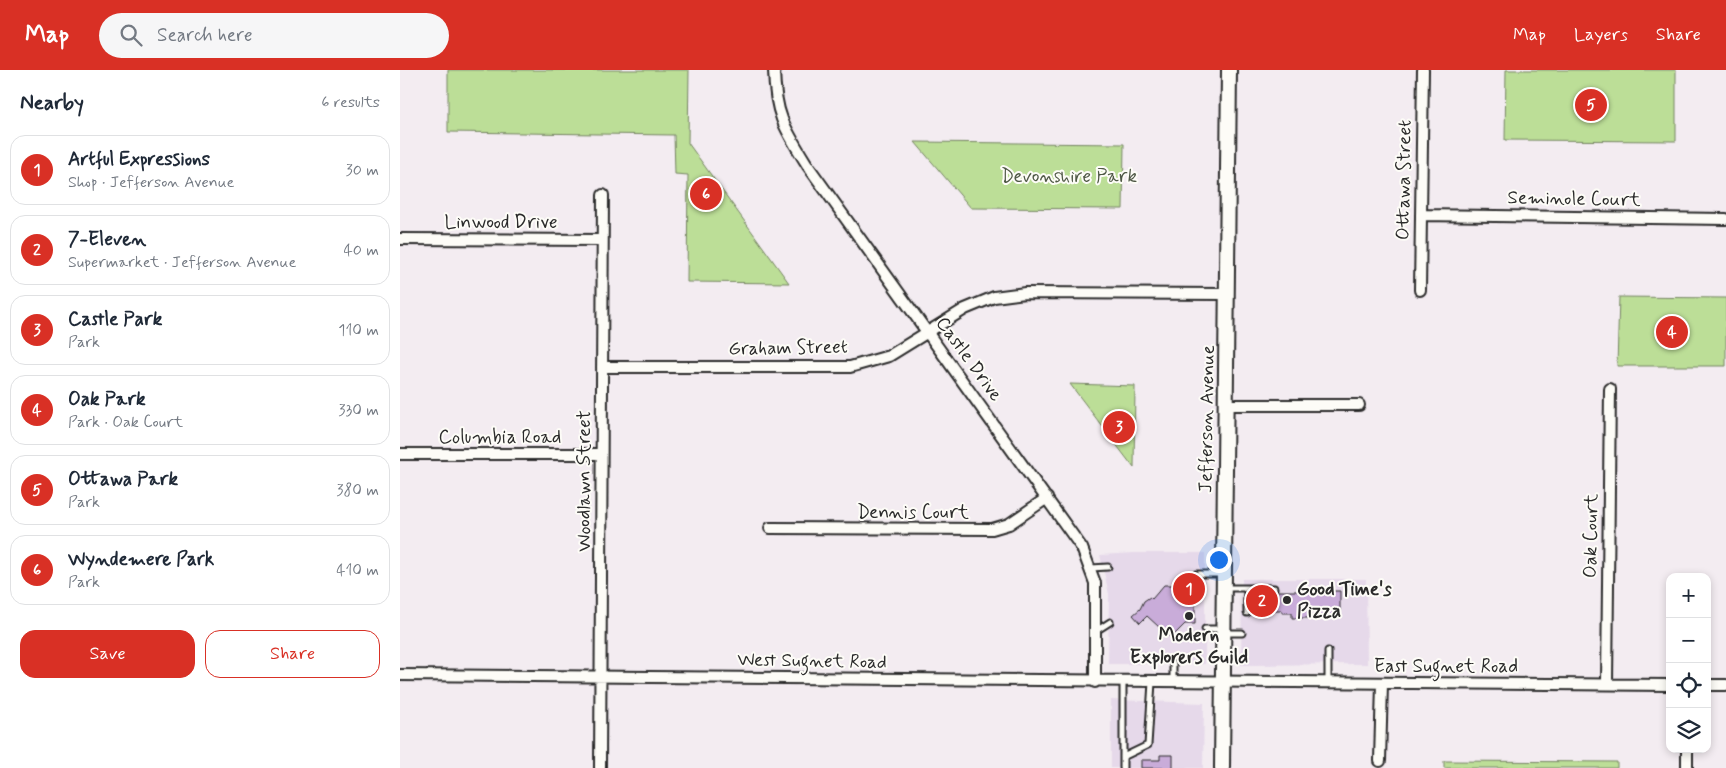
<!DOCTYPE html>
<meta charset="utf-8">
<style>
:root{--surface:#fff;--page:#f6f6f7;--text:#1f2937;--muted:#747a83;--line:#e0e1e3;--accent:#d93025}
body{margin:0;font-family:Mynerve,sans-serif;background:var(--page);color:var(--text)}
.controls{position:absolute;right:15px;bottom:15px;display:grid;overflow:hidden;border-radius:10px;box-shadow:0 2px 8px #0003}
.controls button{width:45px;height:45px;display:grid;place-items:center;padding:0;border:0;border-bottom:1px solid var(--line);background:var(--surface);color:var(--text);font:25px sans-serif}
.you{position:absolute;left:818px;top:489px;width:18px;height:18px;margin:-12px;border:4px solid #fff;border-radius:50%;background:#1a73e8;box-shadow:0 0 0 8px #1a73e833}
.badge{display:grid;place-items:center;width:32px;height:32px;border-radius:50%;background:var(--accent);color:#fff;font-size:16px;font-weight:700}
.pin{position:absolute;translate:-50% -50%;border:2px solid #fff;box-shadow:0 1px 5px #0006}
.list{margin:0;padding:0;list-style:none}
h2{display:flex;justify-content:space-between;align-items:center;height:65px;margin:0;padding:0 20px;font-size:21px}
h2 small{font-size:16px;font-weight:400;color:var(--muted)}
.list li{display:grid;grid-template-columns:32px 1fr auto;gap:15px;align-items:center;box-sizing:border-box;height:70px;margin:0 10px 10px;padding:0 10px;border:1px solid var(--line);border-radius:15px}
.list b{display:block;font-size:19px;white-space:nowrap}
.list p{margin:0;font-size:16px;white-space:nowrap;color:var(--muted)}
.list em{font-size:16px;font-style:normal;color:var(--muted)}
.actions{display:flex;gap:10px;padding:15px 20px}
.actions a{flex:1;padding:11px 0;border:1px solid var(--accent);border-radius:15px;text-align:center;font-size:18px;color:var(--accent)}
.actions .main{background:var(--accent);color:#fff}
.icon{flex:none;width:28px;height:28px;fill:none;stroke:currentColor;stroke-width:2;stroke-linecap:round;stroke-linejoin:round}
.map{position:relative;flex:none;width:1326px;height:698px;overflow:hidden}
header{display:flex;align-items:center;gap:30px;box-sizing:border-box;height:70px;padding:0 25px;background:var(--accent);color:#fff}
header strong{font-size:24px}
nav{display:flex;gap:28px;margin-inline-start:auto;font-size:18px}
.search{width:350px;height:45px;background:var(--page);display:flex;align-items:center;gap:12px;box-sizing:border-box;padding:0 18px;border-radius:28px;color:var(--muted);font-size:19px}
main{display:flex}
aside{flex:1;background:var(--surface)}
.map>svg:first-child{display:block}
.built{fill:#e6d9ea}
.park{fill:#bcde97;stroke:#748461}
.building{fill:#c9acd9;stroke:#2b2b2b}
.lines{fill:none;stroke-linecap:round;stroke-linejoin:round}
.lane-casing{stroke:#2b2b2b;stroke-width:9}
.street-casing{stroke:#2b2b2b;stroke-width:14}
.secondary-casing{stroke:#2b2b2b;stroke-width:18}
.lane{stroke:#fdfcf7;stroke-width:5}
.street{stroke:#fdfcf7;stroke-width:10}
.secondary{stroke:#fdfcf7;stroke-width:14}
.poi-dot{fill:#2b2b2b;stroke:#fdfcf7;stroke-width:2}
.labels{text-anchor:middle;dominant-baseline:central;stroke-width:4;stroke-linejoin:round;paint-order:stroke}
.park-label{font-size:19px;fill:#4f5846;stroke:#fdfcf7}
.street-label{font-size:19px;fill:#2b2b2b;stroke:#fdfcf7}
.poi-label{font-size:19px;font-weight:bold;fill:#2b2b2b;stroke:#fdfcf7;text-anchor:start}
</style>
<header>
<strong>Map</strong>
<div class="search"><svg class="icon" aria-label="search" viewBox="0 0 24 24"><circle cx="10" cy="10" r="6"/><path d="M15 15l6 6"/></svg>Search here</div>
<nav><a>Map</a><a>Layers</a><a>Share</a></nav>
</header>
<main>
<aside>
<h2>Nearby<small>6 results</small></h2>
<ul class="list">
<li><span class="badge">1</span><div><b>Artful Expressions</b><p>Shop · Jefferson Avenue</p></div><em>30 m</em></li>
<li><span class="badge">2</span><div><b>7-Eleven</b><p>Supermarket · Jefferson Avenue</p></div><em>40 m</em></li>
<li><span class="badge">3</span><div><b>Castle Park</b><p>Park</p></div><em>110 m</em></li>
<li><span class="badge">4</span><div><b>Oak Park</b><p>Park · Oak Court</p></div><em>330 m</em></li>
<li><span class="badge">5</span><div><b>Ottawa Park</b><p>Park</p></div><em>380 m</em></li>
<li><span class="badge">6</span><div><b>Wyndemere Park</b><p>Park</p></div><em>410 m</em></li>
</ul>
<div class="actions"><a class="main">Save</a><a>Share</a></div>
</aside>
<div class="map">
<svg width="1326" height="698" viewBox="0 0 1326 698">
<rect width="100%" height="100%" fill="#f3ecf1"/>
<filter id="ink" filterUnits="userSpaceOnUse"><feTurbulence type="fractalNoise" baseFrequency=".02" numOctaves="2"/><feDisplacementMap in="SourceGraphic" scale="10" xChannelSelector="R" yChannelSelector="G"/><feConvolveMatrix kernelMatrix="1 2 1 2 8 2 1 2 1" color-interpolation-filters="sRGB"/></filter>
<g filter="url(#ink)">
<path class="built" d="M734,483h71v111h-97l1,-70 -9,-39z
M842,509h124l1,85 -126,1z
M711,630l93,3 -1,65h-92z"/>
<path class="park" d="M48,0h241l-1,73 101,140 -102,-1 1,-107 -13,-1 -1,-39 -226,-3z
M1106,0h170v71l-171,-1z
M515,72l209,2 -1,65 -152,-1z
M1219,227l107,1v68h-109z
M670,314l65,2 -1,82z
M1044,691l173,1v6h-173z"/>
<path class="building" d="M783,512h12v42h-10l-14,14 -24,-22 -7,7 -7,-8 7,-6 4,-8 6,-4 2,2 12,-14h19z
M877,521h63v25h-3v2h-45v-5h-10v-3h-29v-18z
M760,685h13v13h-32v-8h19z"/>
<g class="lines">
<defs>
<path id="lane" d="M691,498l17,-1
M796,504h27
M824,518h23v25
M847,518h27
M805,559h18
M696,561l14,-9
M824,563h18
M773,611v-17
M928,613v-32
M723,687l25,-12 4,-63
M723,698v-86"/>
<path id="street" d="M374,0c1,45 11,59 34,96l274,382 13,35v99
M1021,145l305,4
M0,169l202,1
M1020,220l3,-220
M202,297h248l39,-11 76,-47 29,-12 31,-4 202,1
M826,335h133
M0,384h201
M370,458l222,1 17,-5 38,-26
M0,605l1270,10
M1207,614l3,-295
M1307,615h19
M980,691l2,-78
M200,698l3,-573
M1287,698v-19"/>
<path id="secondary" d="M822,698l7,-698"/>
</defs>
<use href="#lane" class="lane-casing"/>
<use href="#street" class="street-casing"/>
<use href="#secondary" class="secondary-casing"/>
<use href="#lane" class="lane"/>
<use href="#street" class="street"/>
<use href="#secondary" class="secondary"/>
</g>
</g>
<g class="poi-dot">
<circle cx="887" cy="530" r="5"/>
<circle cx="789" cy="546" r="5"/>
</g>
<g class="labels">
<g class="park-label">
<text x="669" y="106">Devonshire Park</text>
</g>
<g class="street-label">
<text transform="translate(1004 110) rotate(-89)">Ottawa Street</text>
<text transform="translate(1174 129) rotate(1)">Seminole Court</text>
<text x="101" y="152">Linwood Drive</text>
<text transform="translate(388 278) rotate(-1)">Graham Street</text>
<text transform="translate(569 289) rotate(54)">Castle Drive</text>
<text transform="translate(807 349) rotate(-89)">Jefferson Avenue</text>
<text x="100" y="367">Columbia Road</text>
<text transform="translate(184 411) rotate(-90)">Woodlawn Street</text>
<text x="513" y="442">Dennis Court</text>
<text transform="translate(1191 466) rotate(-89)">Oak Court</text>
<text transform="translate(412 591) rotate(1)">West Sugnet Road</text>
<text x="1046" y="596">East Sugnet Road</text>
</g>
<g class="poi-label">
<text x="897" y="519">Good Time's<tspan x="897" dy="22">Pizza</tspan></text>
<text x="789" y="565" text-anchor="middle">Modern<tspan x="789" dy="22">Explorers Guild</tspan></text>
</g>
</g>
</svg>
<div class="controls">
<button>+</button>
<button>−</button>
<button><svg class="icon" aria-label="locate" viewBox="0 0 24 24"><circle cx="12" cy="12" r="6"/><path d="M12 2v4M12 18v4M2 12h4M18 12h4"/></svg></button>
<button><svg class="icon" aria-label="layers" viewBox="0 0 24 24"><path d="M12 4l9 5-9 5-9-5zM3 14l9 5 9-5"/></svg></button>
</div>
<div class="you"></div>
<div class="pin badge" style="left:789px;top:519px">1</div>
<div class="pin badge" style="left:862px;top:531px">2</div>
<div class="pin badge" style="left:719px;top:357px">3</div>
<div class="pin badge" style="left:1272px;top:262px">4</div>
<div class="pin badge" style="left:1191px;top:35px">5</div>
<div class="pin badge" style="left:306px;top:124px">6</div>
</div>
</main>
